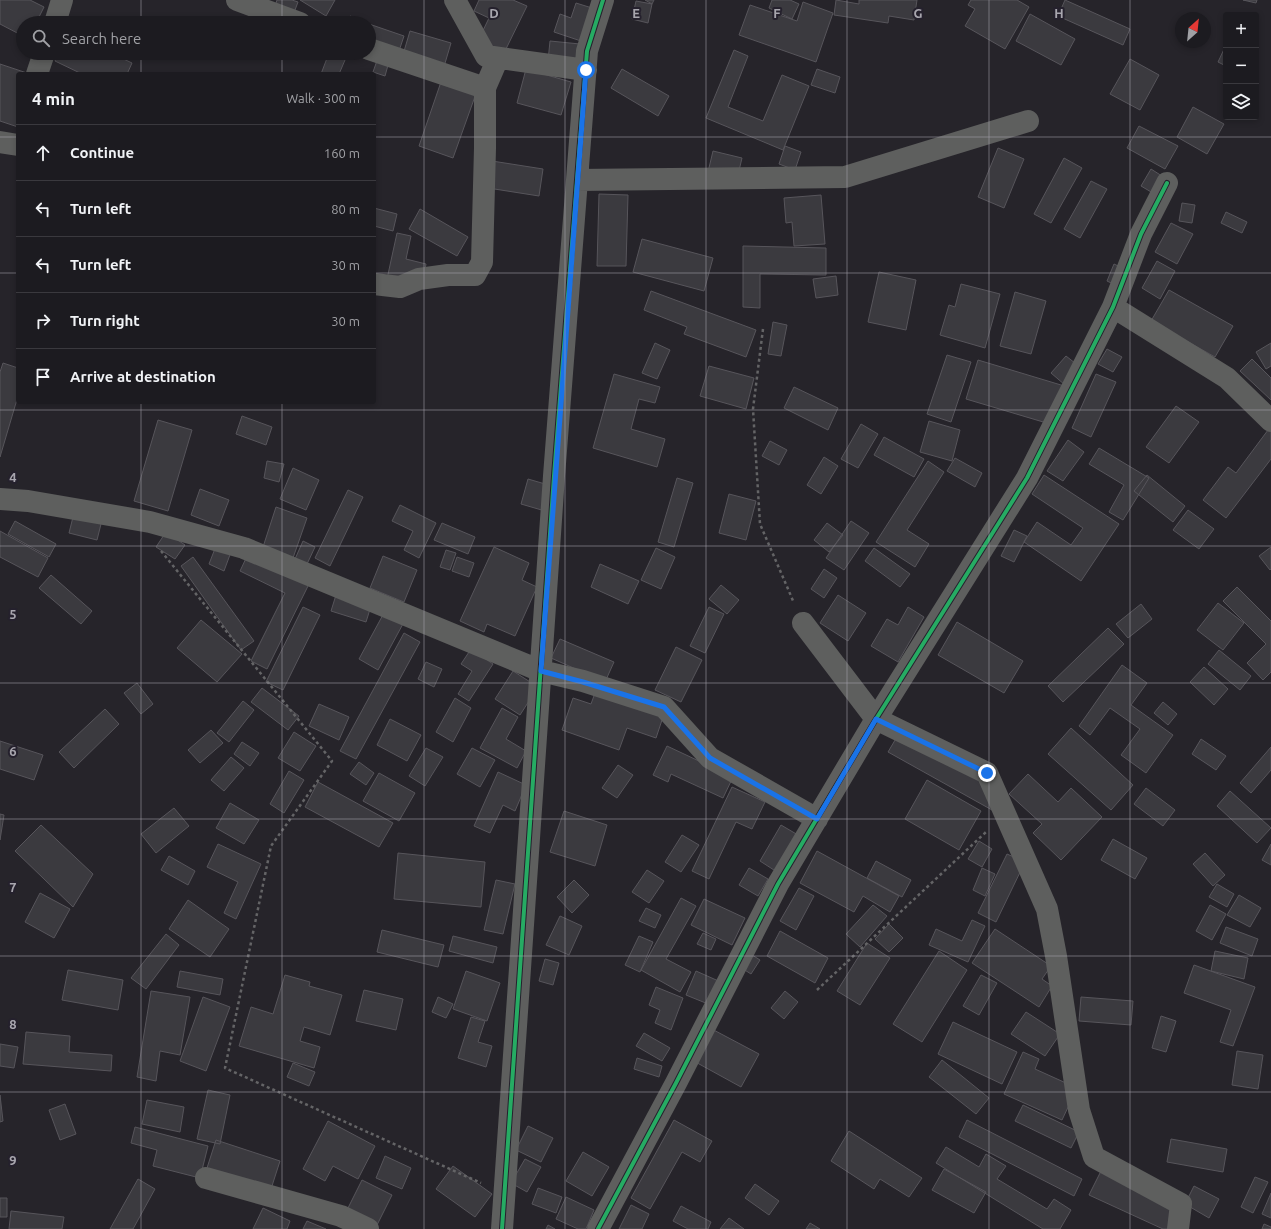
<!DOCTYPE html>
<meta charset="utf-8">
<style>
:root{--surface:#1c1b20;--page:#252429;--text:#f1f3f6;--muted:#a0a1a5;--line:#3a393e}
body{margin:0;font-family:Ubuntu,sans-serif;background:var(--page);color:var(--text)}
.controls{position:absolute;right:12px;top:12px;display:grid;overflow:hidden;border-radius:4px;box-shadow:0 2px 6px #0003}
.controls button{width:36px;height:36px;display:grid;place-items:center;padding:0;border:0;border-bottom:1px solid var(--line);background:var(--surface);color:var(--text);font:20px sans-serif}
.compass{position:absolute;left:1175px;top:12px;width:36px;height:36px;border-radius:50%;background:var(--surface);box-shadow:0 2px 6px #0003;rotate:27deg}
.stop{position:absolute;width:12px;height:12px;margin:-9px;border:3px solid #1a73e8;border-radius:50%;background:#fff}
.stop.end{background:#1a73e8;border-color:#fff;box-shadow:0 1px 4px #0008}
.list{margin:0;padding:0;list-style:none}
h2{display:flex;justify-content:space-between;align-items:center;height:52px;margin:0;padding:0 16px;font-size:17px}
h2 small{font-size:13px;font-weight:400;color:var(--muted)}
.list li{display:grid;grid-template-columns:26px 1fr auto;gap:12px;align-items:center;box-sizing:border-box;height:56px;padding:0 16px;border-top:1px solid var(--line)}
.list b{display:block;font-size:15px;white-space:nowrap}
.list em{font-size:13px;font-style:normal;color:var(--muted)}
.icon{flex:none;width:22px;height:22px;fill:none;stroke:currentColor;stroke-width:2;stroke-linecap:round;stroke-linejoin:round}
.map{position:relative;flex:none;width:1271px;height:1229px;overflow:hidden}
.search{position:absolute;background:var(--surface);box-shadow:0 2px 6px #0003;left:16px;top:16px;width:360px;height:44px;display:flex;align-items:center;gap:10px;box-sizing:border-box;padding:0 14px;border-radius:22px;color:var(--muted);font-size:15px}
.panel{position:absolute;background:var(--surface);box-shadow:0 2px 6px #0003;left:16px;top:72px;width:360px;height:332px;border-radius:4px}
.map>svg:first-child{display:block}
.building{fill:#3b3a3f;stroke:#57555b}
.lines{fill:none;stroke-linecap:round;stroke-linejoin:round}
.path{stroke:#646466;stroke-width:2.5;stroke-dasharray:3 3;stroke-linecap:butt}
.street{stroke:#5e5f5e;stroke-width:22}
.cycleway-casing{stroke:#25212d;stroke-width:6}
.cycleway{stroke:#26ab63;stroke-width:4}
.route{stroke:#1a73e8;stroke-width:5}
.grid{fill:none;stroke:#a8a6ae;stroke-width:1;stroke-opacity:0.55}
.grid-label{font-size:13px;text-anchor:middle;font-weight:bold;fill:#a8a6ae;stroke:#25212d;stroke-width:4;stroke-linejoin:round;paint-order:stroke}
</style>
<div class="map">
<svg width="1271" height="1229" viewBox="0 0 1271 1229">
<rect width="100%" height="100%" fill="#26242a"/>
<path class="building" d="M0,0h30l14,7 -8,16h-13v13l-23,-12z
M277,0h15l6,2 -6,16 -19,-6z
M300,0h35l-9,16z
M479,0h34l14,6 -23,47 -26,-12 11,-23 -15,-7z
M645,0h9l-2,4z
M772,0h18l9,4 -7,15 -23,-11z
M836,0l23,4v-4h58l-3,20 -25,-4 -1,7 -54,-8z
M971,0h46l12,7 -24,42 -40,-23 10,-17 -7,-4z
M1065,0l65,29 -7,16 -65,-29z
M1243,0h14l-1,3z
M636,1l16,3 -4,19 -16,-4z
M803,2l30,11 -17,49 -77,-27 11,-30 47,16z
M576,3l16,5 -11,33 -27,-9 6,-18 11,4z
M1030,14l45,25 -14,26 -45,-24z
M350,16l18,7h-21z
M369,24l35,12 -7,21 -28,-10z
M410,31l41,12 -8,27 -41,-12z
M550,41l30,3 -2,21 -30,-4z
M1226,45v21l-8,-4z
M734,50l14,6 -20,51 35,14 19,-46 27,11 -26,64 -77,-32z
M59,53h38l13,6 3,-5 19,9 -5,11h-45l-27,-13z
M329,53h19l-9,21h-18z
M379,55l11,3 -5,18 -12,-4z
M1130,59l29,16 -19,35 -30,-16z
M0,64l30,10h-12v53l-18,-6z
M526,69l45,13 -10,33 -44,-12z
M622,69l47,27 -11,20 -47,-28z
M817,69l23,8 -5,16 -24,-8z
M443,76l35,12 -25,70 -34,-12z
M1193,107l31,17 -17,30 -30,-17z
M1139,126l39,20 -13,23 -38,-21z
M785,146l16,6 -6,18 -16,-6z
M998,148l26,11 -20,49 -26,-11z
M713,151l29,7 -5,21 -29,-7z
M1064,158l18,10 -31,55 -17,-9z
M492,161l51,8 -4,27 -51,-8z
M1151,169l22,14 -10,16 -22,-13z
M1091,181l16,8 -27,49 -16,-9z
M599,194l29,1 -2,71h-29z
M821,195l4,49 -31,2 -2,-24 -6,1 -2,-25z
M1182,203l13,2 -3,18 -13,-2z
M374,208l23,6 -4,17 -19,-5z
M420,209l48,28 -11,19 -48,-27z
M1226,212l21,10 -5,11 -21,-10z
M1171,223l22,11 -16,30 -22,-12z
M397,233l14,3 -5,23 20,5 -4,22 -35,-7z
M642,239l71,19 -9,33 -71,-19z
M743,246l83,2v27l-66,-1v34l-17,-1z
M1157,261l18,10 -15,28 -18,-11z
M1114,264l21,10 -7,17 -21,-10z
M879,272l37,8 -10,50 -38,-8z
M836,276l2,19 -22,3 -3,-19z
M961,284l39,10 -15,54 -45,-13 9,-30 6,2z
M1169,290l64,36 -18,31 -64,-36z
M651,291l105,39 -10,27 -62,-23 3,-7 -43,-17z
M1015,292l31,9 -15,53 -31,-8z
M773,322l14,3 -6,31 -13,-2z
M655,343l15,7 -13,29 -15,-6z
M1271,343v23l-5,3 -10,-17z
M1107,349l15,8 -9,15 -15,-8z
M947,355l24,7 -20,60 -24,-8z
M1066,356l14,11 -15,18 -14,-12z
M1252,359l19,19v22l-31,-29z
M978,360l93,28 -11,39 -94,-28z
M3,363l15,5v28l-18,61v-85z
M709,366l45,12 -8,31 -46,-13z
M614,374l46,13 -5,16 -16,-4 -8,30 34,10 -8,28 -64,-19z
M1096,374l20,8 -25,55 -19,-9z
M794,387l44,21 -10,22 -44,-22z
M1176,406l23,16 -30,41 -23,-16z
M242,416l30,11 -6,18 -30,-11z
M158,420l34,10 -24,81 -34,-10z
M929,421l31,9 -8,31 -32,-9z
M861,424l17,10 -20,34 -17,-9z
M1271,426v33l-45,59 -23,-18 25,-33 8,6z
M884,437l40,22 -10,18 -40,-22z
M1068,440l16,12 -21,29 -16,-10z
M770,441l17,9 -8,15 -17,-9z
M1099,448l50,30 -26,42 -14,-8 15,-27 -35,-21z
M824,457l14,9 -17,28 -14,-9z
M955,458l27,15 -7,14 -28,-16z
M267,461l17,3 -5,18 -15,-4z
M928,461l16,11 -37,58 22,14 -14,23 -39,-25z
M293,468l26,12 -13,30 -26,-11z
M1044,475l75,49 -38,57 -57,-39 13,-20 34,23 12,-17 -51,-34z
M1147,475l38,31 -12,16 -39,-31z
M677,478l16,5 -19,64 -16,-5z
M528,479l24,7 -7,25 -24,-7z
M200,489l29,11 -10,26 -28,-11z
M348,490l15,7 -33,69 -15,-8z
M729,494l27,7 -10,39 -27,-7z
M400,505l36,18 -17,35 -15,-8 9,-19 -21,-10z
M276,507l31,11 -14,40 -30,-11z
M1188,510l26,19 -15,20 -26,-19z
M74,513l28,7 -5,20 -28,-7z
M15,521l41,23 -7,13 -41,-23z
M851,521l18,12 -25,37 -18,-12z
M442,523l33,14 -7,17 -34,-14z
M827,523l16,12 -14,17 -15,-12z
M1014,530l13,6 -13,26 -13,-6z
M0,531l48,27 -10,19 -38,-20z
M166,532l19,13 -10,14 -19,-12z
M303,541l12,6 -8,17 -12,-5z
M216,546l15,6 -7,19 -15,-7z
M494,547l35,16 -7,17 15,7 -22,49 -28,-12 -3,8 -24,-11z
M1271,547v22l-1,1 -11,-14z
M656,548l19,9 -14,32 -20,-9z
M874,548l36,26 -10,13 -35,-26z
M446,550l10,3 -6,17 -10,-3z
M249,552l61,30 -43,87 -16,-8 34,-68 -45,-22z
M383,556l34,14 -13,32 -34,-14z
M193,557l61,84 -13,9 -60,-84z
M457,557l17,6 -5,14 -17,-6z
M600,564l39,17 -11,23 -37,-17z
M824,569l13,9 -13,20 -13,-9z
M51,575l41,36 -11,13 -42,-36z
M721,585l18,15 -12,14 -18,-15z
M1237,587l34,34v51l-8,8 -16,-17 19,-19 -43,-43z
M336,595l35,11 -5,16 -35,-11z
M838,595l28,18 -18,28 -28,-18z
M1218,603l26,20 -21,27 -26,-20z
M1141,604l11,15 -24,19 -12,-14z
M303,607l17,8 -37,75 -17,-8z
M709,607l15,7 -19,39 -15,-7z
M908,607l16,10 -26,45 -27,-16 16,-27 11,6z
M385,611l19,11 -26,48 -19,-11z
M201,620l41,34 -25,28 -40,-34z
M957,622l66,39 -19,32 -66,-38z
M1108,628l16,16 -61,58 -15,-16z
M404,633l16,9 -64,117 -16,-8z
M560,639l54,23 -9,20 -54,-24z
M676,647l26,13 -21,42 -26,-12z
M471,649l22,15 -24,37 -11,-7 14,-23 -11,-7z
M1219,650l32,26 -11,14 -32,-26z
M426,662l16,7 -8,18 -16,-8z
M1122,665l25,18 -16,22 42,30 -27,38 -25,-18 19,-26 -30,-21 -20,27 -11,-9z
M1204,667l24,22 -14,16 -24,-23z
M513,671l25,16 -18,28 -25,-16z
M137,683l16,21 -12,10 -17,-21z
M262,688l37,28 -11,14 -37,-28z
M595,693l68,24 -7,21 -29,-10 -8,22 -57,-20 11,-32 18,6z
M455,698l16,10 -18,34 -17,-10z
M243,701l11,9 -25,32 -12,-9z
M1163,702l14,12 -9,11 -14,-12z
M319,704l30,13 -10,23 -30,-14z
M502,708l16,9 -12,22 20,12 -9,17 -37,-20z
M105,709l14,15 -45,44 -15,-16z
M390,719l31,16 -14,26 -30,-16z
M1071,728l62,57 -22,25 -63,-56z
M211,730l12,13 -23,20 -12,-13z
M901,730l103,58 -12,22 -104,-58z
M294,732l22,14 -16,25 -22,-13z
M1201,739l25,17 -10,14 -24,-16z
M0,741l43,14 -9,25 -34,-11z
M242,742l17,11 -9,13 -16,-12z
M667,746l66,31 -10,21 -52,-24 -3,8 -15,-7z
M1271,747v23l-20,23 -11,-10z
M426,748l17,9 -18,29 -16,-10z
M472,748l23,12 -15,27 -23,-13z
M231,757l13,11 -20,23 -13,-11z
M359,762l15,11 -8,12 -16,-11z
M618,765l15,10 -16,23 -15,-10z
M289,771l15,9 -20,33 -14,-9z
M498,772l28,13 -11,26 -12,-6 -13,28 -16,-7z
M379,773l36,20 -16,28 -36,-20z
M1028,774l30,28 13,-14 31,29 -41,43 -28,-27 9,-9 -33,-30z
M927,780l54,31 -22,39 -54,-31z
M318,782l75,41 -14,24 -74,-40z
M732,787l33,15 -13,27 -16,-7 -27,57 -17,-8z
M1146,788l29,22 -12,16 -29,-22z
M1230,791l41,37 -14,15 -40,-37z
M230,803l29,17 -15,24 -28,-16z
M174,808l15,18 -33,27 -15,-19z
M564,811l43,14 -12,41 -45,-14z
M0,814l4,1 -4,25z
M41,825l52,49 -20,33 -58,-56z
M781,825l17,10 -21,37 -17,-11z
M682,835l17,10 -18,27 -16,-10z
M1113,839l34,19 -12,21 -34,-19z
M979,841l13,8 -10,18 -14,-8z
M218,844l43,20 -25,55 -12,-6 14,-31 -31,-15z
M1271,844v21l-9,-5z
M817,851l82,45 -9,16 -27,-16 -9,16 -54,-29z
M398,853l87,9 -4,45 -87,-8z
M1205,853l20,22 -12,11 -20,-22z
M1007,854l18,8 -29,60 -18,-9z
M169,856l26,15 -7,14 -27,-15z
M876,861l35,19 -9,17 -35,-19z
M749,868l19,11 -10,17 -19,-11z
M982,868l13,6 -10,22 -12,-6z
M647,870l17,11 -15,22 -17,-11z
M496,880l19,4 -12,50 -19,-4z
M574,880l15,15 -17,18 -15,-16z
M1217,884l17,10 -7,13 -18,-10z
M799,888l15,8 -18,34 -16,-9z
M40,893l30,16 -16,29 -29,-16z
M1239,895l22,13 -11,19 -23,-12z
M681,898l15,8 -30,53 25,13 -11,20 -39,-22z
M704,899l41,19 -13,27 -41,-20z
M188,900l41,29 -19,28 -41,-28z
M873,905l14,11 -27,31 -14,-13z
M1210,905l16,9 -14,26 -16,-9z
M646,908l15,7 -6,13 -16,-7z
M560,916l22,10 -13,29 -23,-10z
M972,920l13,6 -17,36 -39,-17 7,-16 26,12z
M889,924l14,14 -14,14 -14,-13z
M1226,927l32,12 -6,17 -32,-13z
M995,929l56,37 -9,13 10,7 -13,21 -67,-44z
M382,930l62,15 -6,22 -61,-15z
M780,931l48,27 -13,25 -48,-27z
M703,933l13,6 -5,11 -14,-6z
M166,934l13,11 -33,44 -15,-11z
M453,936l44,11 -4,16 -44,-12z
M639,936l14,6 -13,30 -15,-7z
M867,943l23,15 -30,47 -23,-14z
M939,951l28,19 -45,72 -29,-18z
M1215,951l33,7 -4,21 -33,-8z
M749,953l11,7 -9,14 -11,-7z
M545,959l14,4 -6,22 -14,-4z
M1194,965l61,22 -22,59 -13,-4 11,-32 -47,-17z
M68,970l55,10 -5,30 -56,-10z
M180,971l43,8 -3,16 -43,-8z
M466,971l34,12 -13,38 -34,-12z
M696,971l27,12 -10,23 -27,-11z
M285,975l25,7 -1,4 33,9 -12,40 -26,-8 -4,14 20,6 -6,21 -75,-22 12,-39 22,7z
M981,975l16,8 -18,32 -16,-9z
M656,987l27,11 -12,32 -16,-7 5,-13 -11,-5z
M364,990l39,9 -7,31 -40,-9z
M151,991l39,6 -10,58 -20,-4 -4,30 -19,-4z
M785,991l13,11 -14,17 -13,-11z
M203,997l27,10 -24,64 -26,-10z
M438,997l15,7 -7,14 -14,-6z
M1081,997l52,4 -2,24 -52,-4z
M1026,1012l34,22 -15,22 -34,-22z
M1161,1016l15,5 -10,31 -14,-4z
M471,1017l14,4 -7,21 14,4 -6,21 -28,-9z
M953,1022l64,30 -15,32 -64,-30z
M708,1027l51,27 -18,33 -51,-28z
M26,1032l44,4 -1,16 43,3 -1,16 -88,-7z
M644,1033l26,15 -8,13 -26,-15z
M0,1044l18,3 -4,21 -14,-2z
M1237,1051l26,4 -5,34 -26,-4z
M1023,1052l16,7 -4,10 42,19 -15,32 -58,-26z
M637,1058l25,8 -3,11 -25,-8z
M942,1060l47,38 -13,16 -47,-37z
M293,1063l22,9 -6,14 -22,-9z
M208,1090l22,5 -10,49 -23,-5z
M0,1095l3,26 -3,1z
M147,1100l37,7 -4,25 -38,-8z
M65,1104l11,30 -16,6 -11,-30z
M1023,1105l56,27 -8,16 -56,-27z
M674,1120l38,21 -12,21 -18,-10 -32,57 -19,-11z
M967,1120l115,59 -8,17 -115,-59z
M328,1121l47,25 -17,33 -25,-13 -8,15 -22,-12z
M528,1126l25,12 -12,24 -25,-12z
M135,1127l73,19 -8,32 -47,-12 4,-16 -26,-7z
M849,1131l73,47 -13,19 -29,-18 -6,10 -43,-28z
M1171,1139l56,10 -4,23 -56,-10z
M216,1140l64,21 -9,28 -64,-21z
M946,1147l33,20 7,-13 20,12 -9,13 50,30 7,-10 17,11 -11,19h-17l-107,-66z
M583,1152l26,15 -17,29 -26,-15z
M385,1156l26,12 -9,21 -26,-11z
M525,1159l16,8 -14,25 -16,-9z
M453,1166l39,28 -17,23 -39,-28z
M944,1169l42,23 -12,21 -42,-23z
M1102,1169l80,37 -11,23h-8l-74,-34z
M1255,1177l13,5 -15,31 -12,-6z
M138,1179l17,10 -22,40h-23z
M362,1180l30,15 -16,32 -30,-15z
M755,1184l24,17 -10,14 -24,-17z
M1194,1186l25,13 -10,19 -24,-14z
M538,1188l24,9 -6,16 -24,-9z
M1271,1193v25l-9,-4z
M566,1197l28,13 -8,19h-8l-22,-10z
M0,1198h7v19h-7z
M631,1205l18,9 -7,15h-23z
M681,1206l30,16 -3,7h-20l-15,-8z
M263,1208l27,13 -3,8h-34z
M11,1211l53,6 -2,12h-53z
M729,1218l15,11h-24z
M307,1221l19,8h-23z
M810,1223l10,6h-14z
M1264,1224l7,3v2h-9z
M548,1225l7,4h-9z"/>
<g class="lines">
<path class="path" d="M763,329l-10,80 7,115 34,79
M161,551l171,210 -61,85 -46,222 256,115
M817,990l169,-158"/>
<path class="street" d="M237,0l63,23
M455,0l31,56 100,14
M55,23l7,-23
M369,49l116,39
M37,74l7,-21
M0,142l18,3
M577,180l268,-3 183,-56
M374,284l26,3 19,-8 29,-4h27l7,-13 3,-114v-60l13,-30
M1113,307l114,71 44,43
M0,499l28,2 122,21 94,26 297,123 42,10 81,26 46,51 107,61
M803,623l73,96 111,54 60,136 9,47 23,154 15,47 87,47 -3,25
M206,1178l135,38 27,13
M502,1229l52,-753 33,-425 16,-51
M598,1229l78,-146 102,-199 98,-165 151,-241 86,-171 28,-73 26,-51"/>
<defs>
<path id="cycleway" d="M502,1229l52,-753 33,-425 16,-51
M598,1229l78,-146 102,-199 98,-165 151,-241 86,-171 28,-73 26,-51"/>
</defs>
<use href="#cycleway" class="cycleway-casing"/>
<use href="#cycleway" class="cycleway"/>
</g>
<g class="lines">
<path class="route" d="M586,70l-45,601 42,11 81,25 46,51 107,61 59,-100 111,54"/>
</g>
<path class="grid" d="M141,0v23M282,0v23M424,0v1229M565,0v1229M706,0v1229M847,0v1229M989,0v1229M1130,0v1229M141,53v21M282,53v21M0,137h18M374,137h897M0,273h18M374,273h897M141,402v827M282,402v827M0,410h1271M0,546h1271M0,683h1271M0,819h1271M0,956h1271M0,1092h1271"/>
<g class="grid-label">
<text x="494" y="18">D</text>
<text x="636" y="18">E</text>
<text x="777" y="18">F</text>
<text x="918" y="18">G</text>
<text x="1059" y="18">H</text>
<text x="13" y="482">4</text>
<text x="13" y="619">5</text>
<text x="13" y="756">6</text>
<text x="13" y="892">7</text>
<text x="13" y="1029">8</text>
<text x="13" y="1165">9</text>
</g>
</svg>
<div class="controls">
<button>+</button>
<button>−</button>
<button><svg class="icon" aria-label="layers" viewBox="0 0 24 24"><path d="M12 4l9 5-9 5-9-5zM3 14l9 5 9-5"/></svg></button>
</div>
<svg class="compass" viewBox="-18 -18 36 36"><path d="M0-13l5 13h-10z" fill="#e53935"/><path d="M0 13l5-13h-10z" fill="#a0a1a5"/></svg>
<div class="stop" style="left:586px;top:70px"></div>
<div class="stop end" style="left:987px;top:773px"></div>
<div class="search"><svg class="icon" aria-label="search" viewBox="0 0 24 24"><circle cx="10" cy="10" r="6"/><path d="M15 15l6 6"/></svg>Search here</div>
<section class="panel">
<h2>4 min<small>Walk · 300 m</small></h2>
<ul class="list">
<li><svg class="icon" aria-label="ahead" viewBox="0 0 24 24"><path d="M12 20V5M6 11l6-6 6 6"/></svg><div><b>Continue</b></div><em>160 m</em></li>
<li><svg class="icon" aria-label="left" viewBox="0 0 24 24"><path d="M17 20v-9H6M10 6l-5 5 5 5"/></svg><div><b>Turn left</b></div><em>80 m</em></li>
<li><svg class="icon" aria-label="left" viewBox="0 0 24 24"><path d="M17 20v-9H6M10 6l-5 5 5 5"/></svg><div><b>Turn left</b></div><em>30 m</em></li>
<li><svg class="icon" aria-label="right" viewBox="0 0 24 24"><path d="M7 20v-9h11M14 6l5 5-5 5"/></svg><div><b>Turn right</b></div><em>30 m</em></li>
<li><svg class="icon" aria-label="arrive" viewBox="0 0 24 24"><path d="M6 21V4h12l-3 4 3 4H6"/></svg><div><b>Arrive at destination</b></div></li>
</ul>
</section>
</div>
